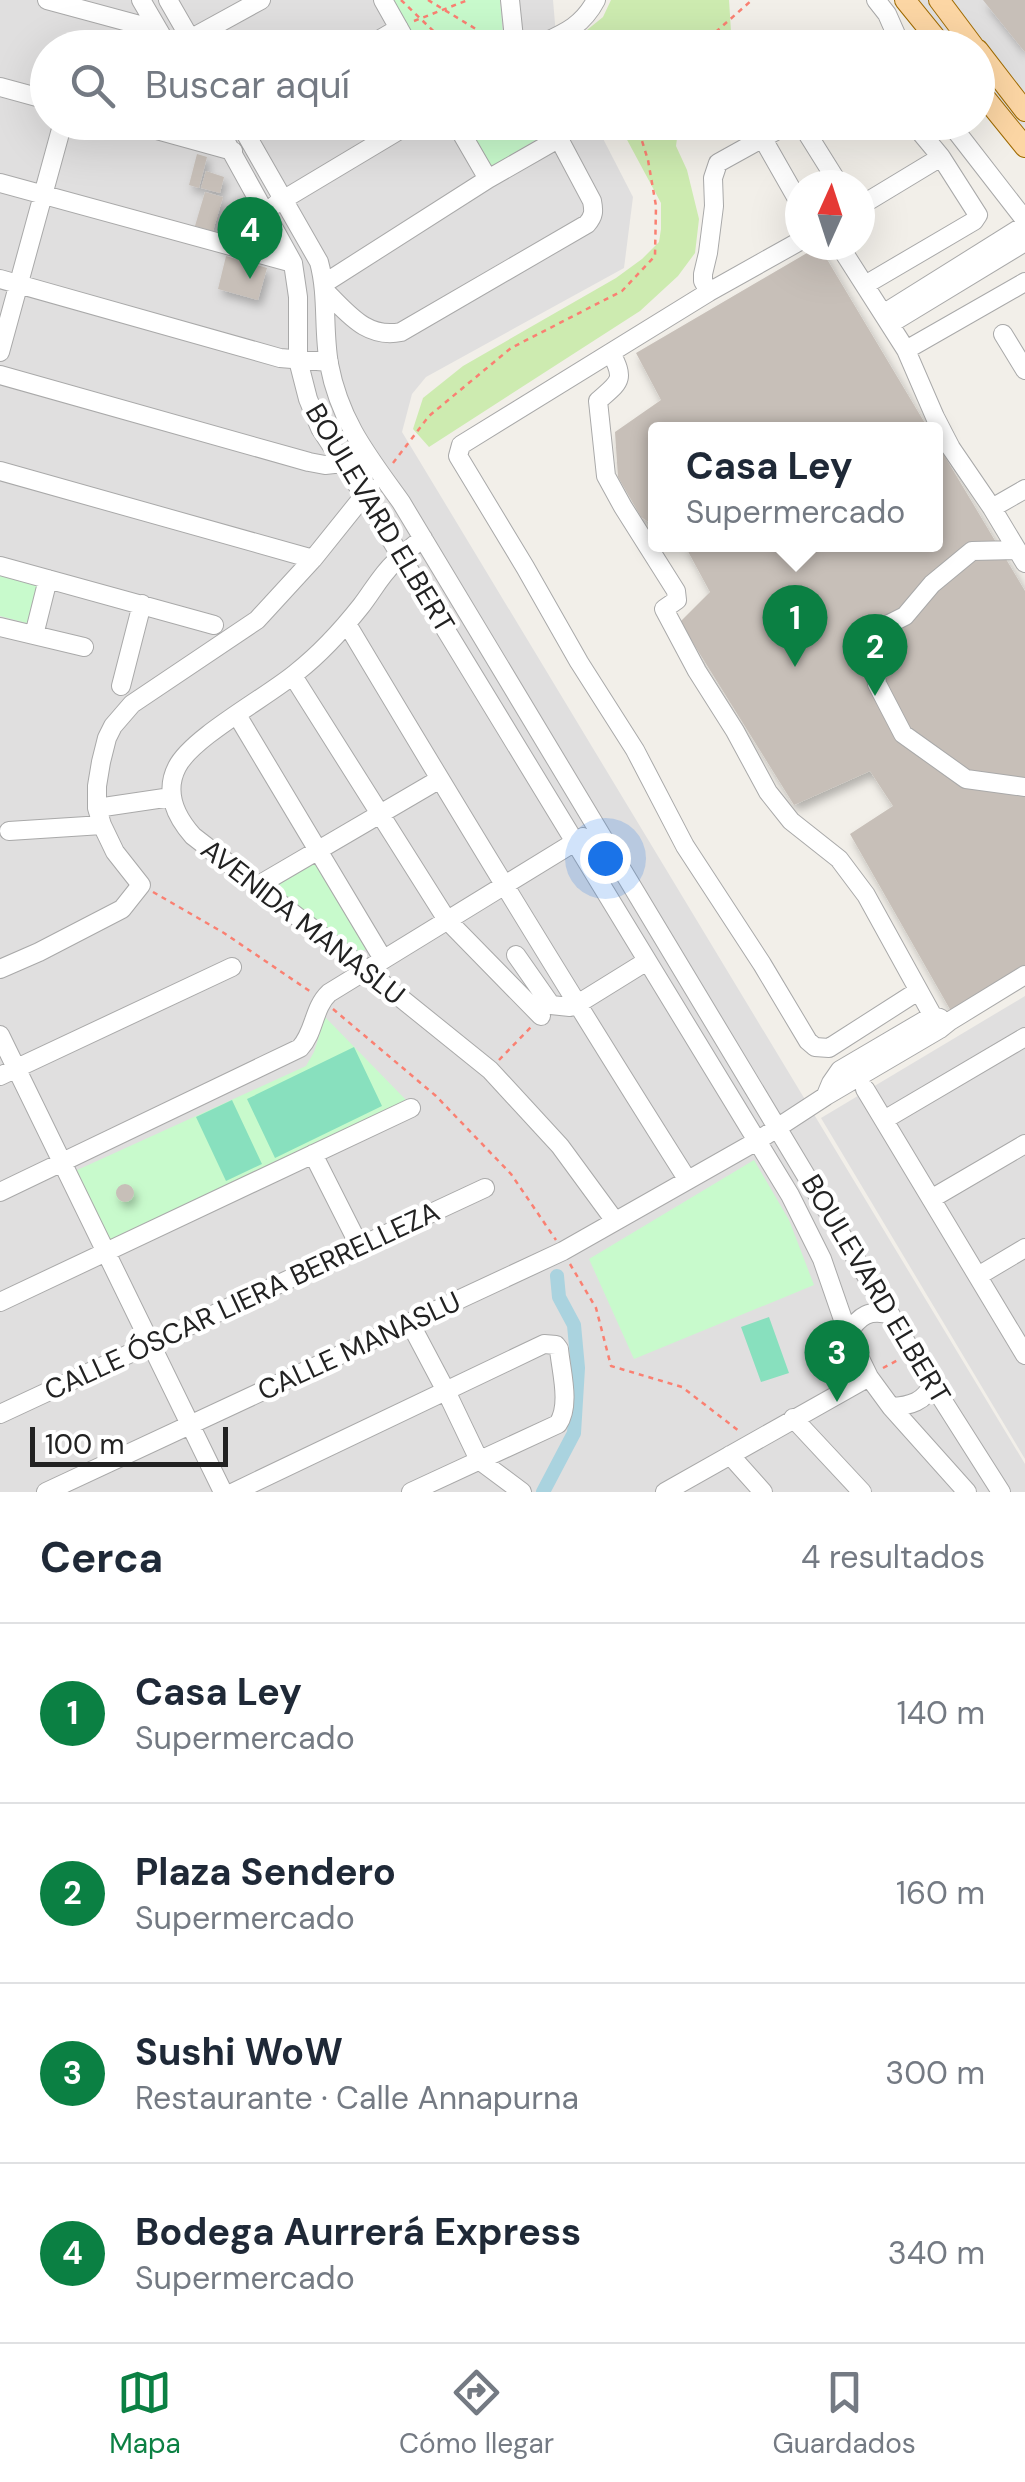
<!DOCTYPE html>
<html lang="es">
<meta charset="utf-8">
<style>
:root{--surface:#fff;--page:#f2f2f3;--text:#1f2937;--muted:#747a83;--line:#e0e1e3;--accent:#0b8043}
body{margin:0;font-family:"DM Sans",sans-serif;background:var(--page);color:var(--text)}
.compass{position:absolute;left:785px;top:170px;width:90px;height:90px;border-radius:50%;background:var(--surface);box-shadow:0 10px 40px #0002;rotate:3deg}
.scale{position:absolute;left:30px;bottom:25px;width:198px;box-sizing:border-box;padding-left:10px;border:5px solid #222;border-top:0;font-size:28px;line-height:35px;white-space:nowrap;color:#222;-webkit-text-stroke:8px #fff;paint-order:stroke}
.you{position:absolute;left:605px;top:858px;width:35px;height:35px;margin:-25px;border:8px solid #fff;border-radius:50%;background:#1a73e8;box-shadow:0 0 0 15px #1a73e833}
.badge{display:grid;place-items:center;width:65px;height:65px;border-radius:50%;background:var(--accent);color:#fff;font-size:32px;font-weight:700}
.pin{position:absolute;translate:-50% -82px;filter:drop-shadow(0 2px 5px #0008)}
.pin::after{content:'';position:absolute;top:52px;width:35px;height:30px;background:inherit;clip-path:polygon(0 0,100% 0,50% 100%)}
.popup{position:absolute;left:648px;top:422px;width:295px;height:130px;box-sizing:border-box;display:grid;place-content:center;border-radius:10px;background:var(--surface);filter:drop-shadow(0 2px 8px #0005);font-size:32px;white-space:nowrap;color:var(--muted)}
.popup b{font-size:38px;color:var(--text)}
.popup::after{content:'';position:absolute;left:50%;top:100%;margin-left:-20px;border:20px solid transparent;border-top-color:var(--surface)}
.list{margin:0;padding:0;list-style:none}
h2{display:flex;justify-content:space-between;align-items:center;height:130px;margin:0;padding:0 40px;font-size:42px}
h2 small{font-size:32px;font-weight:400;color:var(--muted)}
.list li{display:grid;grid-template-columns:65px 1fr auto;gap:30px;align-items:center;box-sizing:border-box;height:180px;padding:0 40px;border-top:2px solid var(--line)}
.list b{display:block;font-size:38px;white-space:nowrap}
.list p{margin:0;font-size:32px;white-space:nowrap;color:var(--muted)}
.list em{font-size:32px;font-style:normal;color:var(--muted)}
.icon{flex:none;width:55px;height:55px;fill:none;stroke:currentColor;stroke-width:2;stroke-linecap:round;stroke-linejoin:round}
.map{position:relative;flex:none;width:1025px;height:1492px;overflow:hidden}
.search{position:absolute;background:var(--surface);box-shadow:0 10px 40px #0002;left:30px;right:30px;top:30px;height:110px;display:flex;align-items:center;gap:25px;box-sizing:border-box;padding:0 35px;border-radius:55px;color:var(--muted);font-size:38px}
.sheet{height:850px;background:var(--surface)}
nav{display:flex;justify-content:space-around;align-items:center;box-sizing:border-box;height:140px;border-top:2px solid var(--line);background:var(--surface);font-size:28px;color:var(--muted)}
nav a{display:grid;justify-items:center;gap:5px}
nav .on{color:var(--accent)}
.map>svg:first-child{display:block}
.residential{fill:#e0dfdf}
.grass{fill:#cdebb0}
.park{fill:#c8facc}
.pitch{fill:#88e0be}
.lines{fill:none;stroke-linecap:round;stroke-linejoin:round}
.canal{stroke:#aad3df;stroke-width:14}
.building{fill:#c7bfb8;filter:url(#shadow)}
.minor-casing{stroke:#a9a9a9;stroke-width:20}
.major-casing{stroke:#a06b00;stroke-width:22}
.path{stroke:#fa8072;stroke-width:2.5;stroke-dasharray:5 5;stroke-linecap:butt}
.minor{stroke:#fff;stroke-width:18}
.major{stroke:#fcd6a4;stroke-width:20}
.labels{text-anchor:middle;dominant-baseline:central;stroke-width:9;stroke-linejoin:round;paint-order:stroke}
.street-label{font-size:28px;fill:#222;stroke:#fff}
</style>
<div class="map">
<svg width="1025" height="1492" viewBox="0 0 1025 1492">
<defs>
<filter id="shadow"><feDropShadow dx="3.5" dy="6" stdDeviation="5" flood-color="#0004"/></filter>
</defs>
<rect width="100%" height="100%" fill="#f2efe9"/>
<path class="residential" d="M0,0h553l4,47 -509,1v74l547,1 38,74 -9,71 -198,109 -14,17 -10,38 623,1032v28h-1025z
M907,0h118v149l-47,-61v-40l-33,-1z
M1025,996v463l-204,-341z"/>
<path class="grass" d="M611,0h118l3,47h-158l-3,-4 32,-26z
M618,123h61l-3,23 11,24 12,49 -4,34 -17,23 -38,35 -211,136 -16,-18 10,-31 40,-32 153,-88 26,-19 17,-17 2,-13v-26z"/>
<path class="park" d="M386,0h114l4,47h-90z
M459,123h79l6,12 -57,34z
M0,575l44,11 -10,39 -34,-9z
M312,854l56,94 -13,7 -92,-73z
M325,1017l82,84 -298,141 -34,-71 231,-105 8,-14z
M754,1160l35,60 25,65 -180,74 -45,-100z"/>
<path class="pitch" d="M354,1047l28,59 -107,52 -28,-59z
M232,1100l30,64 -36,17 -30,-64z
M769,1317l20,56 -28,9 -20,-55z"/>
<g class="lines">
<path class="canal" d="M543,1492l31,-59 4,-65 -4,-43 -15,-28 -2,-21"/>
</g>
<path class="building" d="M983,0h42v52l-5,-6z
M197,154l10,3 -8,31 -10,-3z
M206,171l18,6 -4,16 -19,-5z
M205,192l18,5 -10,34 -18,-5z
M819,246l110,184h-274v96l-14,-9 -23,-40 -3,-45 46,-32 -25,-47z
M226,256l41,12 -9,32 -40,-11z
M935,440l90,151v374l-74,46 -101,-177 43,-28 -23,-35 -76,34 -114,-183 30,-30 -26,-48h251z
M116 1193a9 9 0 1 1 18 0a9 9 0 1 1-18 0Z"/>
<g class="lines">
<defs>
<path id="minor" d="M47,0l111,30
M141,0l28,48
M168,0l27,47
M383,0l27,48
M510,0l5,48
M876,0l11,14 15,34
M190,39l71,-39
M365,48l34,-20
M532,48c27,-13 49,-19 64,-48
M0,87l48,13
M128,122l105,29
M215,122l78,141 5,34v63l10,39 12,29 43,66 427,701 32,64 26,75 21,43 22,30 76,85
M239,122l80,140c9,33 4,68 10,102 11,58 39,92 72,138l511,850 89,140
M455,122l33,57
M792,122l-74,41 -5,15 1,28 -6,47 -5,21v7l6,11 91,-51
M800,122l35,56
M912,122l29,35
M949,122l76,98
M763,139l37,65
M0,183l293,80
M276,204l137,-82
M860,206l81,-49 37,58 -4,6 -109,64
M839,245l67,105
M0,279l280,79 49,4
M1025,282l-119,68 29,67 16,31 41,60 33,55
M325,283l163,-104 70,-40
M325,291c23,22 41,48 76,41l186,-108c7,-8 7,-13 5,-23l-42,-79
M709,292l-248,153 -3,11 67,111 54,95 56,88 50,96 77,118 46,77 7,6 14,1 89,-57
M883,314l142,-89
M890,324l135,-82
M1003,334l22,36
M0,352l63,-230
M611,353c15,28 8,29 -13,48l8,75 17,31 53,84 1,9 -13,9 33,62 38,60 33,61 23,29 48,38 27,36 74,134
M0,375l309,87 16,3 27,-3
M0,471l313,88
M992,508l33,-19
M423,538c-10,8 -20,16 -29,25 -13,12 -22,29 -33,43 -19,24 -40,47 -64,66 -28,24 -105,65 -120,95 -13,25 -1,50 16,69l173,134 124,100 70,76 55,75
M1017,550l-45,1 -40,33 -27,32 -22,11 -12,11 6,46 26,50 63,45 59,8
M0,566l214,59
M347,624c111,186 224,372 340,555
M0,627l84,20
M34,635l14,-56
M293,676l154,244 94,96
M121,686l21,-82
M237,715l146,244
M97,808l74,-11
M9,831l93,-6
M257,886l183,-107
M516,955l35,50 19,2 6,-2 71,-44
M0,969l39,-17 83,-43 19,-24 -26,-33 -13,-27 -5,-17v-22l4,-24 6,-24 6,-12 19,-22 125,-84 56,-61 57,-71
M0,1035l223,457
M0,1076l232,-109
M865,1089l160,266
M826,1095l5,-12 9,-13 92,-54 8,2
M884,1120l141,-83
M313,1154l46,91
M0,1192l300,-144c15,-16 13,-40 29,-55l254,-156
M931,1199l94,-55
M978,1276l47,-28
M0,1302l411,-194
M410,1323l36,68 33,69 43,32
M848,1334c11,-19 22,-25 43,-19
M891,1407c18,-1 35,-5 41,-24
M0,1414l485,-226
M793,1418l69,74
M730,1455l33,37
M46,1492l517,-241 194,-110 69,-45 114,-67 10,-8 75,-46
M234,1492l310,-148 12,1 3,4c2,22 12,56 -1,75l-147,68
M665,1492l204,-115"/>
<path id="major" d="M905,0l39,48
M939,0l36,48
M978,50l47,61
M978,89l47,58"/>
</defs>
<use href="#minor" class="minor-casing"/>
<use href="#major" class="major-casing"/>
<path class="path" d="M401,0l50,48
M428,0l71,43
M414,21l54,-21
M691,48l11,-4 50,-44
M393,463l36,-47 82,-68 111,-57 33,-35 1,-50 -8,-46 -12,-38
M153,892l71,41 87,59
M333,1009l103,87 75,78 45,66
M499,1060l33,-34
M570,1264l26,44 15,58 71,21 57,44
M883,1368l15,-8"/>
<use href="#minor" class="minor"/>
<use href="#major" class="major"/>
</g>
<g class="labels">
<g class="street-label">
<text transform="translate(380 518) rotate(59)">BOULEVARD ELBERT</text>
<text transform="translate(303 922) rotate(38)">AVENIDA MANASLU</text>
<text transform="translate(876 1289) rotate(59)">BOULEVARD ELBERT</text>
<text transform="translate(242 1301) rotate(-25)">CALLE ÓSCAR LIERA BERRELLEZA</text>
<text transform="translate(359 1346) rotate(-25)">CALLE MANASLU</text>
</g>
</g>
</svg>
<svg class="compass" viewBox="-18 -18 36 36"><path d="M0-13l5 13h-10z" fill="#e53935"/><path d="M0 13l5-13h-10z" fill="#747a83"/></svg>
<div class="scale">100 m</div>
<div class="you"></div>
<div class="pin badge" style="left:795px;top:667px">1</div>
<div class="popup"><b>Casa Ley</b>Supermercado</div>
<div class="pin badge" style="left:875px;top:696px">2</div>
<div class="pin badge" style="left:837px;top:1402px">3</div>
<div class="pin badge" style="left:250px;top:279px">4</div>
<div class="search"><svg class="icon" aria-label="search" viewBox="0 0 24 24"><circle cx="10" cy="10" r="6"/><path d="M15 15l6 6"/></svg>Buscar aquí</div>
</div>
<section class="sheet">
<h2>Cerca<small>4 resultados</small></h2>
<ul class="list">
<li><span class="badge">1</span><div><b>Casa Ley</b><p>Supermercado</p></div><em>140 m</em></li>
<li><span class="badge">2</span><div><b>Plaza Sendero</b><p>Supermercado</p></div><em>160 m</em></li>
<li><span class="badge">3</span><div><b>Sushi WoW</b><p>Restaurante · Calle Annapurna</p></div><em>300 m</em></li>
<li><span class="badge">4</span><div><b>Bodega Aurrerá Express</b><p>Supermercado</p></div><em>340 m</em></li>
</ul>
</section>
<nav>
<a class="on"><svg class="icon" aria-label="map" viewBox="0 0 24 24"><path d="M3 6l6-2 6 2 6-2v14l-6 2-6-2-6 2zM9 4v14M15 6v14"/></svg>Mapa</a>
<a><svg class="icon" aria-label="directions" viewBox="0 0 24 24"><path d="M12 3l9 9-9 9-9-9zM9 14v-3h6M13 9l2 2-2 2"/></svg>Cómo llegar</a>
<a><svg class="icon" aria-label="saved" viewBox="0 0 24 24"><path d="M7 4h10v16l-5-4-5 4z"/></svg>Guardados</a>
</nav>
